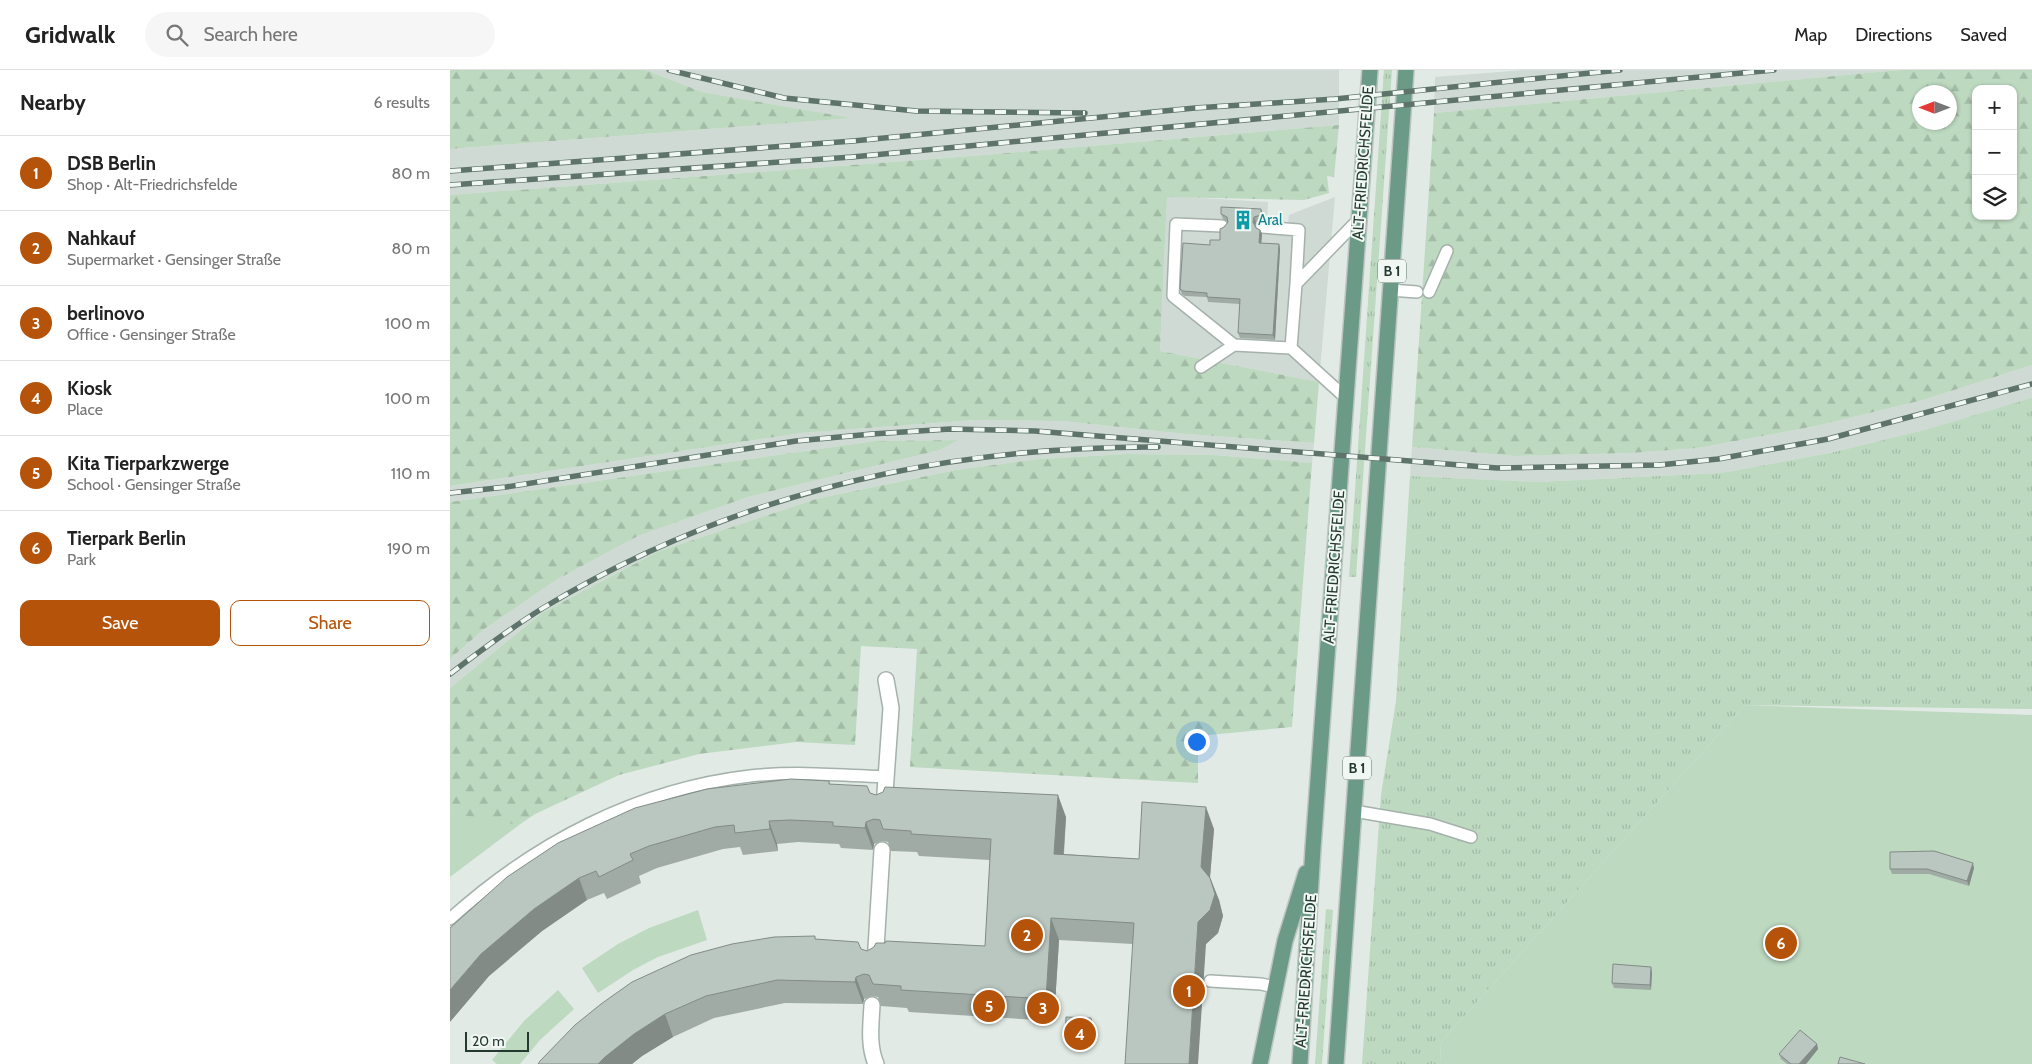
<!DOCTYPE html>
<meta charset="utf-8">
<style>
:root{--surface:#fff;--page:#f6f6f6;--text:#222;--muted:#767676;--line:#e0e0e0;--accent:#b45309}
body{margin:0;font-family:Cabin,sans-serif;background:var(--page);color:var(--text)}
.controls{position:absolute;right:15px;top:15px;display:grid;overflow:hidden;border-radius:10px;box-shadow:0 1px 4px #0004}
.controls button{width:45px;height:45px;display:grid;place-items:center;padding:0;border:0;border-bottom:1px solid var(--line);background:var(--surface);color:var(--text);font:25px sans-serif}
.compass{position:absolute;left:1462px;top:15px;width:45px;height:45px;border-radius:50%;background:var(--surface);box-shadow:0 1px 4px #0004;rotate:270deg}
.scale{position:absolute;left:15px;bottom:12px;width:64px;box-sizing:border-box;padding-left:5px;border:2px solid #243930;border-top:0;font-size:14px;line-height:18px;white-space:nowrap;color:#243930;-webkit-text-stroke:4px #f1f7f3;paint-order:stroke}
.you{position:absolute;left:746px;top:671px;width:18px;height:18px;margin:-12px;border:4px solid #fff;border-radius:50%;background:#1a73e8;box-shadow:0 0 0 8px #1a73e833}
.badge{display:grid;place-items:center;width:32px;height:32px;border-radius:50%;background:var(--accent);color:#fff;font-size:16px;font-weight:700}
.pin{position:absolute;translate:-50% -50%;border:2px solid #fff;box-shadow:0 1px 5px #0006}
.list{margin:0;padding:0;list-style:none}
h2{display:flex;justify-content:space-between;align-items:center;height:65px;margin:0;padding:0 20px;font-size:21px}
h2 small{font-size:16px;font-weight:400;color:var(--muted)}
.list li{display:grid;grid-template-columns:32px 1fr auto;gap:15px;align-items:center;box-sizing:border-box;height:75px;padding:0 20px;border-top:1px solid var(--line)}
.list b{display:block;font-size:19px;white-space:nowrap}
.list p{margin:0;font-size:16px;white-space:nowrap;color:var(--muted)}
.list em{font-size:16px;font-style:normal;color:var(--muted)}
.actions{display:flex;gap:10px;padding:15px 20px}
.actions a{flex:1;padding:11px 0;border:1px solid var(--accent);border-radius:10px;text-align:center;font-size:18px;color:var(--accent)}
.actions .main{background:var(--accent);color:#fff}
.icon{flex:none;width:28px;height:28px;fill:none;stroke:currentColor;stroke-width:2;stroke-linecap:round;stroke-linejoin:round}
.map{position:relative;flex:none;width:1582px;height:994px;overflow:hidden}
header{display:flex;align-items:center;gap:30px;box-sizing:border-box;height:70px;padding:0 25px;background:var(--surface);border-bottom:1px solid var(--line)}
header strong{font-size:24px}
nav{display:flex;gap:28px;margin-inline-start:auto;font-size:18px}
.search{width:350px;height:45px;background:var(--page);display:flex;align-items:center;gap:12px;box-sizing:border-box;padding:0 18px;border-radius:28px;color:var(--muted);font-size:19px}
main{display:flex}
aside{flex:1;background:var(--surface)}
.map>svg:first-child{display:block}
.built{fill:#d0dad4}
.grass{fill:url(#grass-tufts)}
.forest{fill:url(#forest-firs);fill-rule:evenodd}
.green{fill:#bdd9c0}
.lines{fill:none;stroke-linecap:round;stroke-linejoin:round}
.lane-casing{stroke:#a5b1ab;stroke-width:14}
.street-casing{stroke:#a5b1ab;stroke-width:18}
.primary-casing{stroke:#bdc4c1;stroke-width:18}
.lane{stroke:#fff;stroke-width:11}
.street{stroke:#fff;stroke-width:15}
.primary{stroke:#6b9b87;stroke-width:15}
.rail-casing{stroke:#5e746b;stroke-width:5.5}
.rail{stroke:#f1f7f3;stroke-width:4;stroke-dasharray:11;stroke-linecap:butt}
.wall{fill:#a0aba5}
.shaded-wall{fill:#828b86}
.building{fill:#bac7c0;stroke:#828b86}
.labels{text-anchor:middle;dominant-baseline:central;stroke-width:4;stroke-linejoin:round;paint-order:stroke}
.shield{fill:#f1f7f3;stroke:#62726a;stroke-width:1}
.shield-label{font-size:14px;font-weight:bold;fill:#243930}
.street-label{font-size:15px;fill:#243930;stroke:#f1f7f3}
.culture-label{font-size:15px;fill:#0d838f;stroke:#f1f7f3;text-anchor:start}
</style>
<header>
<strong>Gridwalk</strong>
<div class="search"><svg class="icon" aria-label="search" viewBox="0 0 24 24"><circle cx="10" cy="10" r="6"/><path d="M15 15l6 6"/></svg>Search here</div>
<nav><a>Map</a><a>Directions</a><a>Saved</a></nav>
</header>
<main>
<aside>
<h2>Nearby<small>6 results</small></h2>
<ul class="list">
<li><span class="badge">1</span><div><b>DSB Berlin</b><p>Shop · Alt-Friedrichsfelde</p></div><em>80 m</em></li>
<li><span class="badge">2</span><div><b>Nahkauf</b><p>Supermarket · Gensinger Straße</p></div><em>80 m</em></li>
<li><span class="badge">3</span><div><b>berlinovo</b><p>Office · Gensinger Straße</p></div><em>100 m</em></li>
<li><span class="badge">4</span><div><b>Kiosk</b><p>Place</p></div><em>100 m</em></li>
<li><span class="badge">5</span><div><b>Kita Tierparkzwerge</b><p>School · Gensinger Straße</p></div><em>110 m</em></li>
<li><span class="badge">6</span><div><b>Tierpark Berlin</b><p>Park</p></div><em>190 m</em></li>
</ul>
<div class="actions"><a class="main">Save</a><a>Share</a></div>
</aside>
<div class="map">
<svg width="1582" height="994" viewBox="0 0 1582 994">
<defs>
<pattern id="grass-tufts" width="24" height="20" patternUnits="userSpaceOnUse" patternTransform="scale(1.25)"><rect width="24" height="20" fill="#bdd9c0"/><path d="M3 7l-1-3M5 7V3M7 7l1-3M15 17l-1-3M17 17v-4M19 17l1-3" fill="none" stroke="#a2bba5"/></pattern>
<pattern id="forest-firs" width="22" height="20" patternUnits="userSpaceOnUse" patternTransform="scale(1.25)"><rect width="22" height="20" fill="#bdd9c0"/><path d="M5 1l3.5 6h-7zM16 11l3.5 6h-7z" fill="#a2bba5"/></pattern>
</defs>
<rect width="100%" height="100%" fill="#e1eae5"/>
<path class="built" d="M196,0h693v55l-367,31 -522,39v-46l400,-31 -148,-26z
M1074,0h376l-466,43 1,-36z
M717,126l101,6 -1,21h21l1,-8 46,-18 -16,185 -159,-31z
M1582,295v34l-104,30 -98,24 -109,20 -183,9 -128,-6 2,-29 103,9 116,-3 67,-5 118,-22 107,-26z
M525,350l87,1 124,13 128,9 -2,20 -98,-8 -87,-1 -88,5 -83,11 -140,29 -159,53 -115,61 -92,75v-29l33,-29 73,-50 82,-44 110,-39 192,-47 17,-10 -82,1 -425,61v-16l351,-53z"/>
<path class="grass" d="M934,0h8l-36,507h-7z
M1582,328v311l-287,-4 -304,337 -1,22h-78l19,-269 15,-94 14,-225 128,6 183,-9 109,-20 98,-24z
M876,839l7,1 -11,154h-7z"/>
<path class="forest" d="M0,0h196l56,22 150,26 -402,31z
M1450,0h132v295l-109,35 -107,26 -118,22 -67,5 -116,3 -103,-9 22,-334zM1526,19h37v127h-37zM1470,22h30v30h-30z
M889,55l-5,52 -7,-1 2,17 -25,7 -137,-3 -7,154 159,31 -5,61 -128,-9 -124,-13 -87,-1 -174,13 -351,53v-291l522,-39z
M508,370l-18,10 -192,47 -110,39 -82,44 -73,50 -33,29v-157l425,-61z
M677,384l87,1 98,8 -20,264 -94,9v47l-288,-16 7,-118 -56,-3 -6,99 -59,-3 -97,12 -80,21 -84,39 -19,13 -66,-14v-125l92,-75 115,-61 159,-53 140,-29 83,-11z"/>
<path class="green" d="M1295,635l287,10v349h-592l1,-22z
M0,743l69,12 -69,52z
M248,840l9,30 -49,17 -25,13 -35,23 -16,-25 36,-24 31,-16z
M108,920l16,19 -34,31 -20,24h-23l-5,-4 32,-39z"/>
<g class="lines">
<defs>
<path id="lane" d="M772,156l-46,-2 -3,72 61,49 57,3
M812,157l37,3 -3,54
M940,220l27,2
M979,222l18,-41
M751,297l33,-22
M896,328l-55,-50 5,-64 63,-65
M904,741l76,13 41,13
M0,849c84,-76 187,-130 300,-143 45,-5 91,-1 136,1
M760,911l51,3 14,3"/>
<path id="street" d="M434,737l7,-99 -5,-28
M425,894l7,-114
M422,935c-1,20 -4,40 4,59"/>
<path id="primary" d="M810,994l25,-123 21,-68
M850,994l13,-216 57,-778
M886,994l70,-994"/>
</defs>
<use href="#lane" class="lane-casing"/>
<use href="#street" class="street-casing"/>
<use href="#primary" class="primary-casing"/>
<use href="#lane" class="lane"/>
<use href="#street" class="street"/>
<use href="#primary" class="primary"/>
<defs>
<path id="rail" d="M219,0l115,28 132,13 169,2
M0,101l403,-30 342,-33 140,-9 285,-29
M0,115l402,-28 922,-87
M0,423l56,-6 290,-46 76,-7 78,-5 85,2 462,37 162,-3 59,-6 110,-20 204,-55
M0,604c30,-23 61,-46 93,-66 189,-114 395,-162 615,-161"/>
</defs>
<use href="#rail" class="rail-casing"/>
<use href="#rail" class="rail"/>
</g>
<path class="wall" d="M771,144h42v6l-7,2 -1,4 1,2 4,2 2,4 -1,9 18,1 1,5 -5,91 -35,-2 -2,-5 2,-29 -32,-2 -1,-5 -22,-1 -3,-2 -2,-5 30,-44 10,-5 4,-13 4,-5 -5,-3z
M379,711l1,3 46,11 190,22 -2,37 75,5 75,-30 -4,48 9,23 4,16 -5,17 -12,11h-73l-74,-4 -5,81 -145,-9 -2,-4 -26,-2 -3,-9 -6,-1 -8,3 -1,5 -78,-1 -71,15 -41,19 -31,19 -10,8h-94l278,-125 51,12 118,-5 5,-86 -71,-4 -2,-4 -26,-1 -3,-9 -6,-1 -8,3 -1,6 -32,-2 -2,-4 -41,-2 -21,2 1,7 -35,4 -3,-8 -17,2 -66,19 -18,8 2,7 -34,16 -3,-6 -17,7 -45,31 -53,45 -37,43 55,-142z
M1524,798l-5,18 -40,-12h-37l-2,-5z
M1202,902l-1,18 -37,-2 -2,-5z
M643,953l-1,24 -25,-1 -2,-5z
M1367,974l1,5 -12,15h-19l-6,-5 -2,-5z"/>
<path class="shaded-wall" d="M811,139l2,5v6l-2,-5z
M804,147l2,5 -1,5 -2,-5z
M810,160l2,4 -1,13 -2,-4z
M829,174l1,5 -5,91 -2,-5z
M608,725l8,22 -4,59 -8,-22z
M756,737l8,22 -5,60 -8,-22z
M319,751l8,23 1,7 -8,-22z
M416,752l8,22 -1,6 -8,-22z
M1523,793l1,5 -5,18 -2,-5z
M129,808l8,22 -45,31 -53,45 -39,46v-32l31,-36 53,-45z
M760,808l9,22 4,16 -5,17 -12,11 -8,120h-9l9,-142z
M601,848l8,22 -5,81 -8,-22z
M1201,897l1,5 -1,18 -1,-5z
M406,907l8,22 -1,5 -8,-22z
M215,944l8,23 -31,19 -10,8h-34l7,-7 29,-23z
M641,948l2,5 -1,24 -2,-5z
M1367,974l1,5 -12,15h-7z"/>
<path class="building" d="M771,137l40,2v6l-7,2 -1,5 3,6 4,2 -1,13 20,1 -6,91 -35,-2 2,-34 -33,-2v-4l-24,-2 -3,-2 3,-46 27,2v-5h10v-11l4,-2 4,-5 -1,-5 -6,-3z
M341,709l38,2v3l38,2 3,7 6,2 7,-3 2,-5 173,8 -4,59 85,5 3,-57 64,5 -5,60 9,11 5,16 -5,16 -12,12 -9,142h-64l9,-141 -83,-5 -5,81 -145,-9v-4l-28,-2 -4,-9 -5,-1 -8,3 -1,5 -78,-2 -71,16 -41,18 -31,20 -29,23 -7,7h-60l2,-3 35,-36 26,-21 31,-22 59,-27 41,-11 42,-7 41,-1v3l43,3 3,7 6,2 7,-4 2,-4h9l1,-2 99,5 6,-107 -80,-5v-3l-28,-2 -3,-9 -6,-1 -8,3 -1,6 -32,-2v-4l-43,-2 -21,1 1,8 -35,4 -1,-8 -19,2 -66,19 -19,8 3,6 -34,17 -3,-6 -17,7 -45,31 -53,45 -31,36v-62l57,-51 51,-34 77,-35 72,-19z
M1484,781l39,12 -6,18 -40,-12h-37v-17z
M1163,894l38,3 -1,18 -38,-2z
M616,947l25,1 -1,24 -25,-1z
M1350,960l17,14 -18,20h-8l-12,-10z
M1390,987l25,7h-27z"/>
<defs>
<symbol id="building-bare" viewBox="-9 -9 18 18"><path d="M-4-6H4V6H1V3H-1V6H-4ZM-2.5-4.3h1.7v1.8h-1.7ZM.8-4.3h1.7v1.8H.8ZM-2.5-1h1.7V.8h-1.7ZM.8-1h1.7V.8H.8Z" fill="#0f9aa8" stroke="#f1f7f3" stroke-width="2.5" paint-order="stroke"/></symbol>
</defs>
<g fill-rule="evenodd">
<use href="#building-bare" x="779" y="136" width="28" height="28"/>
</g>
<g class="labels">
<g class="shield">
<rect x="928" y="189.5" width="28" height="23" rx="4"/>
<rect x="893" y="686.5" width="28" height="23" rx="4"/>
</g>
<g class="shield-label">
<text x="942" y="201">B 1</text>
<text x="907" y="698">B 1</text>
</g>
<g class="street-label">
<text transform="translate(913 93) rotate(-86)">ALT-FRIEDRICHSFELDE</text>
<text transform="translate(884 497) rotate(-86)">ALT-FRIEDRICHSFELDE</text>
<text transform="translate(856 901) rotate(-86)">ALT-FRIEDRICHSFELDE</text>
</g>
<g class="culture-label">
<text x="808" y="150">Aral</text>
</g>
</g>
</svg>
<div class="controls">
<button>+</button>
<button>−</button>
<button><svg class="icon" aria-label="layers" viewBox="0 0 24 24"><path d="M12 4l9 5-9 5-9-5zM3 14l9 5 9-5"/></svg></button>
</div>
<svg class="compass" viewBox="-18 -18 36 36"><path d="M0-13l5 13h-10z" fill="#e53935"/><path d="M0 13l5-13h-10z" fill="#767676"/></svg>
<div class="scale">20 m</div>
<div class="you"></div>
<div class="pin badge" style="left:739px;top:921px">1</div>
<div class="pin badge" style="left:577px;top:865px">2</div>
<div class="pin badge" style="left:593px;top:938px">3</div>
<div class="pin badge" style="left:630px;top:964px">4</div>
<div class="pin badge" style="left:539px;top:936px">5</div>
<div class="pin badge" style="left:1331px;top:873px">6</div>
</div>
</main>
